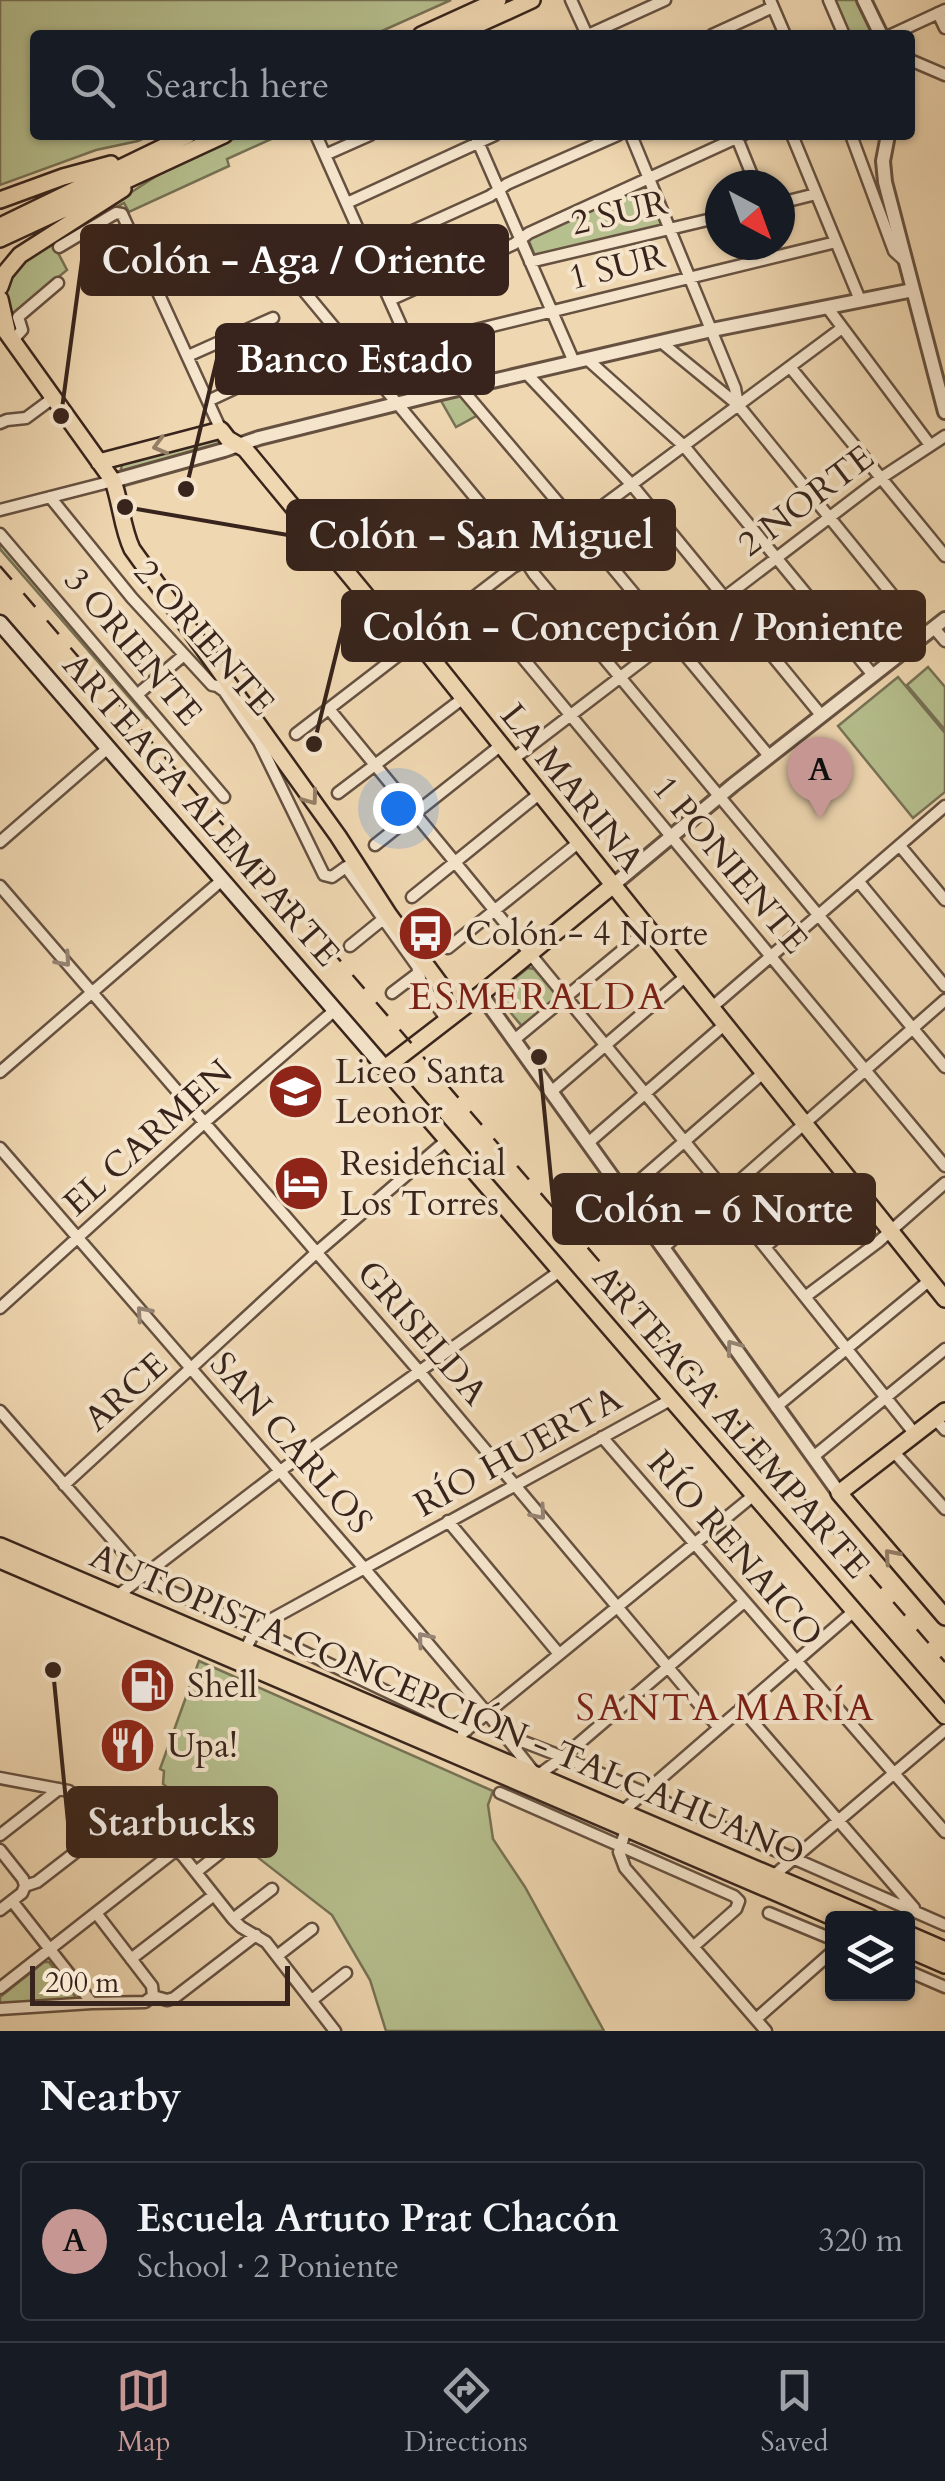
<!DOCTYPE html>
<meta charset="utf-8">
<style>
:root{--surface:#171b24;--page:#242831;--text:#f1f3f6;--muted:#9ea1a6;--line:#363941;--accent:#c59692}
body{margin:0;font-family:Cardo,serif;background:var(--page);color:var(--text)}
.controls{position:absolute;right:30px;bottom:30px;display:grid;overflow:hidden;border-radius:10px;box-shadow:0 2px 8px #0004}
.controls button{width:90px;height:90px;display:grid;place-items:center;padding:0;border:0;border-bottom:2px solid var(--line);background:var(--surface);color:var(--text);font:50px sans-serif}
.compass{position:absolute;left:705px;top:170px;width:90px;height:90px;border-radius:50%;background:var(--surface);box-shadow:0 2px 8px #0004;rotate:139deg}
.scale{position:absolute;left:30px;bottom:25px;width:260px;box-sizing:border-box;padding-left:10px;border:5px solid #38241c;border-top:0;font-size:28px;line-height:35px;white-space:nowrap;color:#38241c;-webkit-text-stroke:8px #f5e5cc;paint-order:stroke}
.you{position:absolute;left:398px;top:808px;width:35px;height:35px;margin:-25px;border:8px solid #fff;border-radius:50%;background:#1a73e8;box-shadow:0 0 0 15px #1a73e833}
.badge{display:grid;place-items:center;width:65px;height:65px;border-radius:50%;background:var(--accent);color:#111;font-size:32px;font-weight:700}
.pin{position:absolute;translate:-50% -82px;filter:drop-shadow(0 2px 5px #0008)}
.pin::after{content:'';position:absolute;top:52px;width:35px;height:30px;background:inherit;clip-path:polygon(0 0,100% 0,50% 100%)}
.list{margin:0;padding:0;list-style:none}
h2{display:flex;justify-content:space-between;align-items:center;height:130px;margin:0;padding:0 40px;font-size:42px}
h2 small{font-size:32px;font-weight:400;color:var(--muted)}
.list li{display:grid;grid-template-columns:65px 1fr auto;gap:30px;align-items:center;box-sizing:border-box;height:160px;margin:0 20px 20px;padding:0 20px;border:2px solid var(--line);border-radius:10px}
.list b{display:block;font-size:38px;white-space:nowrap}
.list p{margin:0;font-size:32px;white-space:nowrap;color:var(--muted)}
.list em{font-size:32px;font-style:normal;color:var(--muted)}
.icon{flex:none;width:55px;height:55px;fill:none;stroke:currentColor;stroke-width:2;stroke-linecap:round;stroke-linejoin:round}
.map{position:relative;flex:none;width:945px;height:2031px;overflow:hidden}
.search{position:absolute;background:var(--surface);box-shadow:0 2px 8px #0004;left:30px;right:30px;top:30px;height:110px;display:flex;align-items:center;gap:25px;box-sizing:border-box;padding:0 35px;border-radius:10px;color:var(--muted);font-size:38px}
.sheet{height:310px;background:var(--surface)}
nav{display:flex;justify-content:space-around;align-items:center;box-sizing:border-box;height:140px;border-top:2px solid var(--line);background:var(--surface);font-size:28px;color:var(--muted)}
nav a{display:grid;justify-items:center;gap:5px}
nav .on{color:var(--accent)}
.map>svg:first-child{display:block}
.green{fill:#b6bf8e;stroke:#777255;stroke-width:2.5}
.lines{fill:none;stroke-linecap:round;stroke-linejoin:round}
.minor-casing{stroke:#665141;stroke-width:15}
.tertiary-casing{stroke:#665141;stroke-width:18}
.secondary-casing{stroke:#38241c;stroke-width:19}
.primary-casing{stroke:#38241c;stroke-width:20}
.minor{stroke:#f5e5cc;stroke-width:10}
.tertiary{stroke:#f5e5cc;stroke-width:12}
.secondary{stroke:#f5e5cc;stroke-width:14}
.primary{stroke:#efd7b1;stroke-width:15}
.rail{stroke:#38241c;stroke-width:2.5;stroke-dasharray:18 18;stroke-linecap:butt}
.oneway{stroke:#947e66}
.oneway2{stroke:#968474}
.labels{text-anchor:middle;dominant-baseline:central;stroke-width:8;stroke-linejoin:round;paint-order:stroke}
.street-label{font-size:35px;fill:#38241c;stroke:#f5e5cc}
.poi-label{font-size:35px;fill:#38241c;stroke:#f5e5cc;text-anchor:start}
.neighbourhood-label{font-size:38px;letter-spacing:2.5px;fill:#7a1f14;stroke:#f5e5cc}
.leader{fill:none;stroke:#38241c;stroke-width:4}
.callout-dot{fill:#38241c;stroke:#f5e5cc;stroke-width:4}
.callout{fill:#38241c;stroke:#38241c;stroke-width:4}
.callout-label{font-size:38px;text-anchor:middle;font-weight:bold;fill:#fff}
</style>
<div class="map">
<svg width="945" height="2031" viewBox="0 0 945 2031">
<rect width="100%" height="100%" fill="#efd7b1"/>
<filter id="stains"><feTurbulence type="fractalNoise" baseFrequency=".002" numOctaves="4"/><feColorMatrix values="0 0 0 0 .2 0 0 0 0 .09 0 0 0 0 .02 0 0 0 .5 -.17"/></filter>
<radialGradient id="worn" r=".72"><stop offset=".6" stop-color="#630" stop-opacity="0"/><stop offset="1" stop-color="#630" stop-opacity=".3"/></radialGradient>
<path class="green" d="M0,0h451l-78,35h-338v100h116l-13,6 -42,9 -96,35z
M833,0h25l15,35h-25z
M249,135h31l-53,24 2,7 -100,46 -5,-9 -13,7 -56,37 12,23 -57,47c-6,-17 -7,-32 3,-48l151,-98 66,-31z
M645,184l18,43 -128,29 -7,-17z
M459,394l6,3 13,18 -22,12 -16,-28z
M219,437l2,6 -2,3 -94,27 -4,-4 2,-7z
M0,539l151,177 -4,2 -147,-169z
M928,667l17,20v43l-38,-45z
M898,677l47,56v59l-32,26 -75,-92z
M528,968l6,1 22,25 -2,9 -28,23 -5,-1 -22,-26 -1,-7z
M199,1661l294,130 -5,14 5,34 32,48 79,144h-218l-16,-51 -38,-65 -169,-131 1,-13 -4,-2z
M44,1962h5l26,34 -2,5 -73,4v-8z"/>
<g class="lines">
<defs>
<path id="minor" d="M571,0l16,35
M770,0l15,35
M829,0l15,35
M938,13l7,15
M588,35l77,-35
M712,35l61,-28
M891,35l54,-25
M910,60l35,15
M316,135l116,260
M475,135l99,227
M618,135l-111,49 -17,12 -113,51 -7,7 -63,28 -3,3v6l213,257 17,26 411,493
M631,135l104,253 3,17
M792,135l68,165
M851,135l43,116 11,10
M737,138l19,47
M325,155l45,-20
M347,203l148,-68
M780,203l36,-9
M59,247l57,-34 6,1 99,216
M530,262l190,-45
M390,300l124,-56 15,-11 214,-98
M827,307l103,138
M13,340l9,-10 -4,-13 40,-34
M661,342l77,63 187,230
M410,346l426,-104
M188,356l85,-38
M587,359l97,87 189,229
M790,367l155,189
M526,373l106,112 189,230
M461,388l116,137 192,231
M208,401l134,-63
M0,423l7,-3 19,-2 27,-20
M50,497l82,101 80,87 5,1 7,5 35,51 65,133 8,2 14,-10 71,99 4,16 23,34
M0,510l113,-29
M0,534l224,263
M473,598l472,568
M934,628l11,13
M138,694l46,-39
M329,709l388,472 15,25 183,228
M296,734l217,-167 25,-13 304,-226
M512,760l369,-282 64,-42
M338,793l124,-94
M0,842l108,-94
M375,845l125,-99
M900,846l45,54
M859,882l86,104
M0,886l419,485 300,357
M412,897l127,-103
M350,946l32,-26
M448,948l130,-105
M392,993l25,-19
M711,1008l234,-202
M514,1040l134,-111
M0,1072l222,-192
M551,1092l135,-116
M588,1143l136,-118
M0,1148l364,420 123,145 50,63 26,-19 181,-155
M624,1194l139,-121
M765,1247l82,-70
M663,1248l282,-248
M805,1297l73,-55 67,-59
M0,1308l205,-186 130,-112
M776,1407l154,-127
M0,1411l134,153 18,16 16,10 88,39 211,101
M935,1419l10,11
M602,1437l343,395
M893,1451l52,58
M813,1457l132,-108
M64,1485l253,-233 130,-112
M448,1521l111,133
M117,1596l163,-125 280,-200
M245,1650l11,-21 16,-10 400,-220
M741,1708l173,200
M463,1733l291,-238
M506,1735l57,22 382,168
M0,1778l69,13
M500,1793l234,103 5,5 -3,8 -43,38
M622,1812l232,-201
M626,1829l-7,23 6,16 141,163
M0,1835l59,-46
M0,1850l23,29 2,7 -3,7 -22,17
M196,1872l24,-19
M772,1877l173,-147
M25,1886l12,-4 97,-75 9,-1c13,15 26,38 40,50l50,63 8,8 25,15 69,89
M12,1901l80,102
M96,1913l56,73 1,10
M769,1913l63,26
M233,1919l39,-30
M277,1956l35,-27
M131,1959l83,-64
M908,1971l37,16
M0,1988l171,-134 6,-2
M153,1996l14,4 7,-2 82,-63
M312,2000l34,-27
M0,2009l92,-6 53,-1 8,-6
M756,2019l76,-67"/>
<path id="tertiary" d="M864,0l17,35
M888,135l-5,26 2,21 60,230
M113,481l111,-31 35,-12 173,-43 280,-65 201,-40
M612,886l121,-101 212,-166
M481,994l358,499"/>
<path id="secondary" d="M0,623l385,445"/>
<path id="primary" d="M421,35l77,-35
M455,35l77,-35
M0,200l63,-23 48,-13
M0,226l188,-91
M0,239l224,-104
M0,287l5,-14 15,-18 103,-66
M0,299l7,31
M0,323l113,158c8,22 9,47 19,68l206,287 51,79 51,69 9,34
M99,462l122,-32 7,9 17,10 157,190 27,16 516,644
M612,886l-131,108 -96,74 560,648
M945,1411l-106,82 106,124
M0,1546l871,372
M0,1560l835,358
M908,1934l37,16
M908,1949l37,16"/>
</defs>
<use href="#minor" class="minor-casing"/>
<use href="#tertiary" class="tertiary-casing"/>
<use href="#secondary" class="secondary-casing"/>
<use href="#primary" class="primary-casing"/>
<use href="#minor" class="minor"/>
<use href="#tertiary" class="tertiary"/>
<use href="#secondary" class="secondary"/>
<use href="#primary" class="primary"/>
<path class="rail" d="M0,566l945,1096"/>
</g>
<defs><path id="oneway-chevron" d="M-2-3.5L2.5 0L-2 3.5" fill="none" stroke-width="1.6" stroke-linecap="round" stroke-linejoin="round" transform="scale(2.5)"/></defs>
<g class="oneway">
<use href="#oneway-chevron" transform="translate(160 446) rotate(165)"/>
<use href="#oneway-chevron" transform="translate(311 798) rotate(54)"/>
<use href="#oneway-chevron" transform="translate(891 1556) rotate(-131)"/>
</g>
<g class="oneway2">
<use href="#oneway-chevron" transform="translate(64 960) rotate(49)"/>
<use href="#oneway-chevron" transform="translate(143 1313) rotate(-131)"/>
<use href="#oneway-chevron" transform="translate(733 1347) rotate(-126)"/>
<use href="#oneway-chevron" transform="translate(539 1513) rotate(50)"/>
<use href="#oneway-chevron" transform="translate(424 1639) rotate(-130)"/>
</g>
<defs>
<symbol id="bus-disc" viewBox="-11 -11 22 22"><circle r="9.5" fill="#8f2418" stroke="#f5e5cc"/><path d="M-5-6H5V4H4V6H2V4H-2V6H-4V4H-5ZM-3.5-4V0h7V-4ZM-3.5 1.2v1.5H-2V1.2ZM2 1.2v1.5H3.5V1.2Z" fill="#fff"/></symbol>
<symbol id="school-disc" viewBox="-11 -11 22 22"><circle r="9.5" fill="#8f2418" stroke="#f5e5cc"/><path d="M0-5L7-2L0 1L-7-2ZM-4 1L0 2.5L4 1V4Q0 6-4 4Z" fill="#fff"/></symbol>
<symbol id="hotel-disc" viewBox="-11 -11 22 22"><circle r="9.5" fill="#8f2418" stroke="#f5e5cc"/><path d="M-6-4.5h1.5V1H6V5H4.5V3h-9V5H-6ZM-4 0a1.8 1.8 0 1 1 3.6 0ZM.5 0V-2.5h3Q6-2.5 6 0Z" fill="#fff"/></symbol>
<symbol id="fuel-disc" viewBox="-11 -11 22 22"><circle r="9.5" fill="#8f2418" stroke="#f5e5cc"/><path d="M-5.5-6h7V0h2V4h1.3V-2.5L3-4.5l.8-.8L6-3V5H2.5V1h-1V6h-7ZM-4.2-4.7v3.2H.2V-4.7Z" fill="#fff"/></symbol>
<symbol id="restaurant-disc" viewBox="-11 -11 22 22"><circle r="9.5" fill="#8f2418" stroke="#f5e5cc"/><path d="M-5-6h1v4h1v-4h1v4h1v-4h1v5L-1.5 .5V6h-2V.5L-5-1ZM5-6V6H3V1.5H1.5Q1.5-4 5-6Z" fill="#fff"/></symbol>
</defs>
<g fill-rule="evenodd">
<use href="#bus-disc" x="394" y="902" width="63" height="63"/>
<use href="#school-disc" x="264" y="1060" width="63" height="63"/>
<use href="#hotel-disc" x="270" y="1152" width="63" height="63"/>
<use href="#fuel-disc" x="116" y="1654" width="63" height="63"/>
<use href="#restaurant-disc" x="96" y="1714" width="63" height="63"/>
</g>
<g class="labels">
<g class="street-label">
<text transform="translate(619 213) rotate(-13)">2 SUR</text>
<text transform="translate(617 267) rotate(-14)">1 SUR</text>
<text transform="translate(806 501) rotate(-37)">2 NORTE</text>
<text transform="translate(204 638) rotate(49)">2 ORIENTE</text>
<text transform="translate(133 647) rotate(50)">3 ORIENTE</text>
<text transform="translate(572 788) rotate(51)">LA MARINA</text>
<text transform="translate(201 810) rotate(49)">ARTEAGA ALEMPARTE</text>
<text transform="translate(730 865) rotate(50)">1 PONIENTE</text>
<text transform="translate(148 1138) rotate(-42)">EL CARMEN</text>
<text transform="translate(422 1333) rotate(49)">GRISELDA</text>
<text transform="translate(126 1392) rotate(-42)">ARCE</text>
<text transform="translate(731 1422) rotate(49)">ARTEAGA ALEMPARTE</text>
<text transform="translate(291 1443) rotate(49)">SAN CARLOS</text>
<text transform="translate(518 1452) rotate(-29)">RÍO HUERTA</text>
<text transform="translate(735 1549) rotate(49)">RÍO RENAICO</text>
<text transform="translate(447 1705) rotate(23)">AUTOPISTA CONCEPCIÓN - TALCAHUANO</text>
</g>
<g class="poi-label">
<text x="465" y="934">Colón - 4 Norte</text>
<text x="335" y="1072">Liceo Santa<tspan x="335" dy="40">Leonor</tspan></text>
<text x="340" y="1164">Residencial<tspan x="340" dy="40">Los Torres</tspan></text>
<text x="187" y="1686">Shell</text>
<text x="167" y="1746">Upa!</text>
</g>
<g class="neighbourhood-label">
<text x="538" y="997">ESMERALDA</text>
<text x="726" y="1708">SANTA MARÍA</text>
</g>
</g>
<path class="leader" d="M61 416L82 260M186 489L217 359M125 507L288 535M314 744L343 626M539 1057L554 1209M53 1670L68 1822"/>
<g class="callout-dot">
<circle cx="61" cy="416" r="10"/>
<circle cx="186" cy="489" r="10"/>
<circle cx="125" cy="507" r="10"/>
<circle cx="314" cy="744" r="10"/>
<circle cx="539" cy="1057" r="10"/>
<circle cx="53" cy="1670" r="10"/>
</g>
<g class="callout">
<rect x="82" y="226" width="425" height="68" rx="10"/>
<rect x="217" y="325" width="276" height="68" rx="10"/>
<rect x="288" y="501" width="386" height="68" rx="10"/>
<rect x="343" y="592" width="581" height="68" rx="10"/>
<rect x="554" y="1175" width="320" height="68" rx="10"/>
<rect x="68" y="1788" width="208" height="68" rx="10"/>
</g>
<g class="callout-label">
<text x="294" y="273">Colón - Aga / Oriente</text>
<text x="355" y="372">Banco Estado</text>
<text x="481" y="548">Colón - San Miguel</text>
<text x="633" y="640">Colón - Concepción / Poniente</text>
<text x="714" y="1222">Colón - 6 Norte</text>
<text x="172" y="1835">Starbucks</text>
</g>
<rect width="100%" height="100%" filter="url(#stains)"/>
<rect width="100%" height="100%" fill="url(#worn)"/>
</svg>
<div class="controls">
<button><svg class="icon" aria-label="layers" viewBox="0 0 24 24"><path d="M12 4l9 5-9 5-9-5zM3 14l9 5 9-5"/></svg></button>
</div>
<svg class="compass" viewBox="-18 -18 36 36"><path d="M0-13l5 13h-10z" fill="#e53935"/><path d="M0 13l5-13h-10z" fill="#9ea1a6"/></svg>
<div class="scale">200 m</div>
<div class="you"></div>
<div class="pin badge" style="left:820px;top:819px">A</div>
<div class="search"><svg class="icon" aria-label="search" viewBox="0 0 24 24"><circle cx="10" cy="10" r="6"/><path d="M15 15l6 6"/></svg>Search here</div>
</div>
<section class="sheet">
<h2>Nearby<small></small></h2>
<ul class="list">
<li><span class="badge">A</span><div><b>Escuela Artuto Prat Chacón</b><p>School · 2 Poniente</p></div><em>320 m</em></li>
</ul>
</section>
<nav>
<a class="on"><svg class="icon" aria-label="map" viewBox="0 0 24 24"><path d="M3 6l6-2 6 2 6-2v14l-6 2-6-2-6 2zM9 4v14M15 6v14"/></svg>Map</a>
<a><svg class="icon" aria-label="directions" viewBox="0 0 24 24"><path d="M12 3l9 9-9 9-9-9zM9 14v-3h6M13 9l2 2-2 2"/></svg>Directions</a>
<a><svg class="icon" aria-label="saved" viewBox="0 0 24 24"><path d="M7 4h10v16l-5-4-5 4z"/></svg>Saved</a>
</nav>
